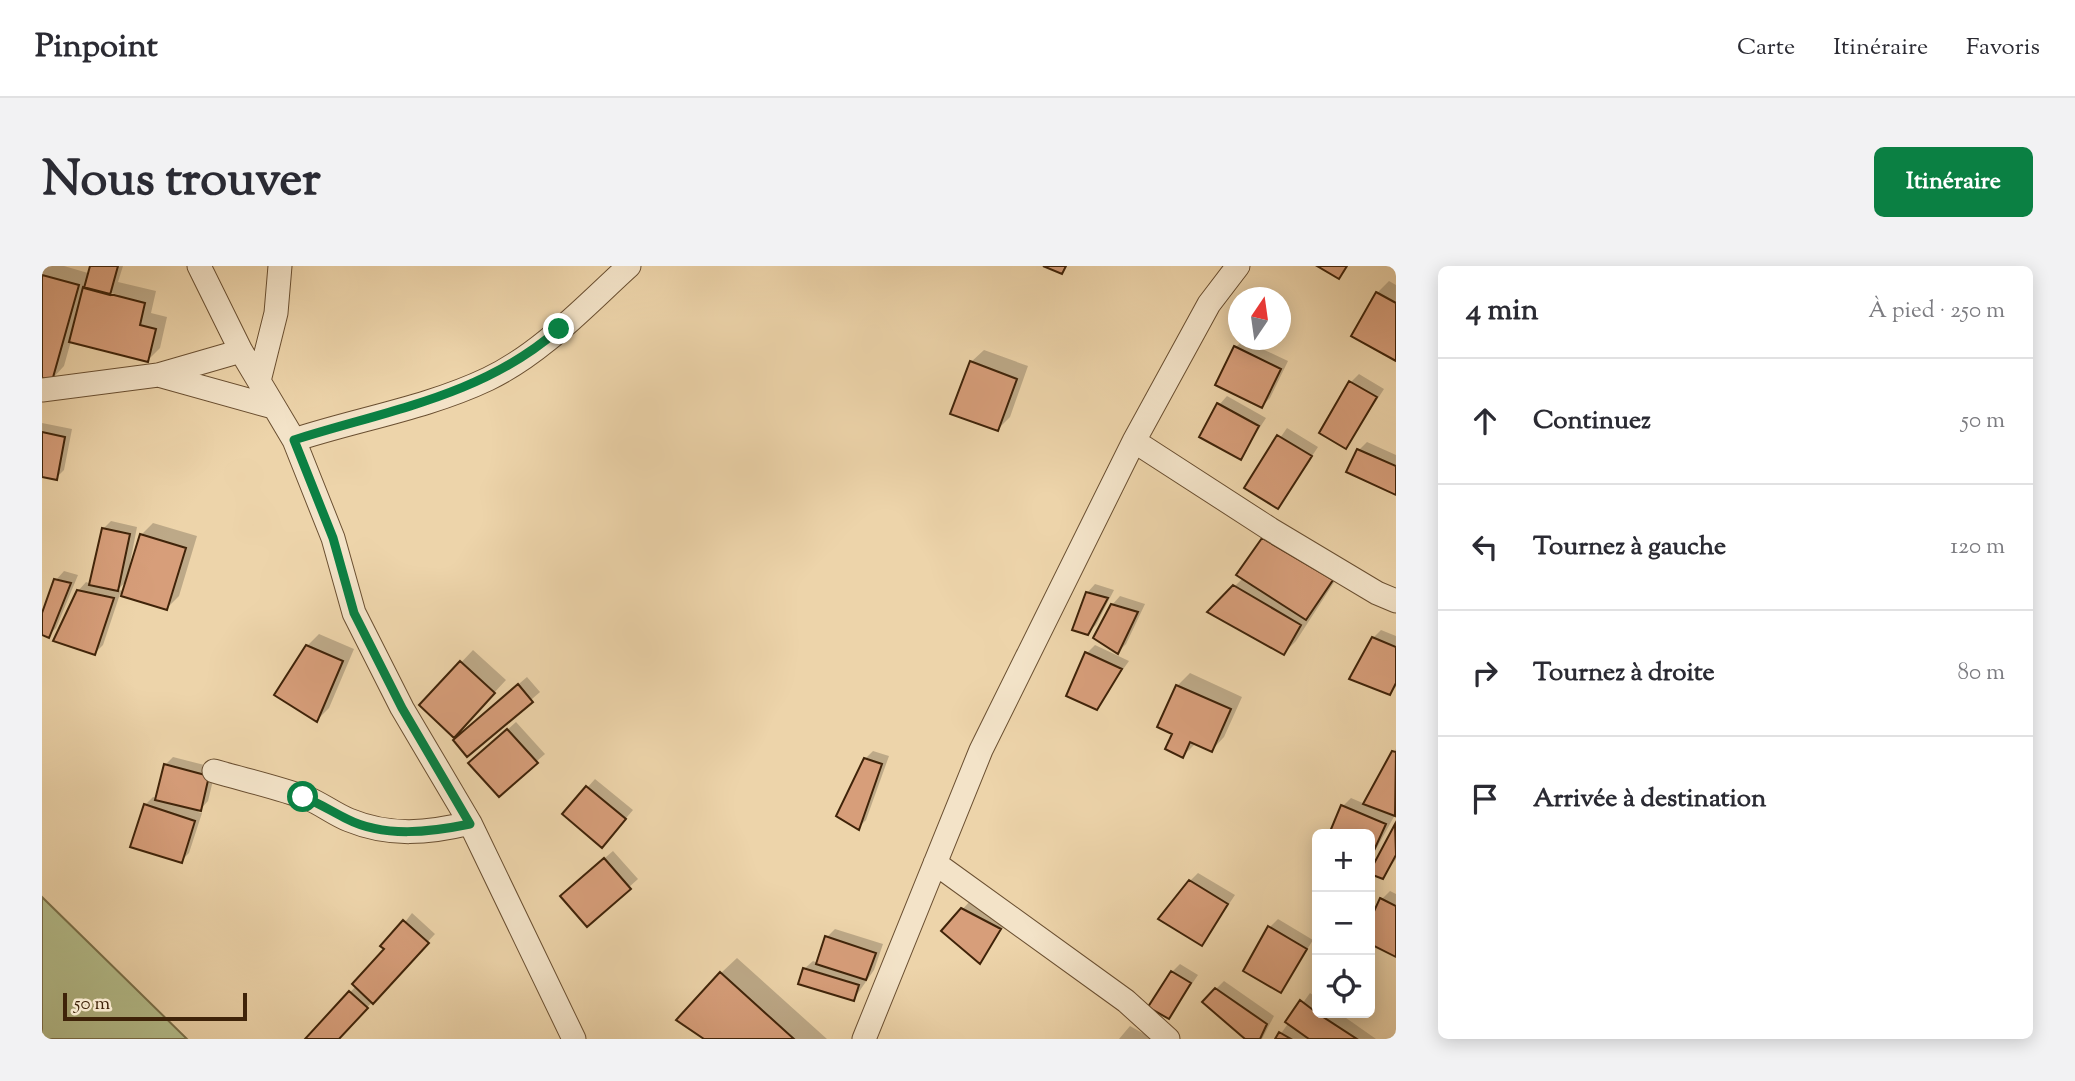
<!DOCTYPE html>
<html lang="fr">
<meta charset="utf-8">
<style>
:root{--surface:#fff;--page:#f2f2f3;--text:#2b2b33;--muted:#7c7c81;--line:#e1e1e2;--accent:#0b8043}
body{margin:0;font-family:"Sorts Mill Goudy",serif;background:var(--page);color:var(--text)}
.controls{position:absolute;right:21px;bottom:21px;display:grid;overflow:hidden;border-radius:10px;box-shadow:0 4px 18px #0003}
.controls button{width:63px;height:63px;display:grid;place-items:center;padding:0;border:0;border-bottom:2px solid var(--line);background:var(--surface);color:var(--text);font:35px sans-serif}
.compass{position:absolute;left:1186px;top:21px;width:63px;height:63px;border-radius:50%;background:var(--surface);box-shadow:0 4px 18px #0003;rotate:13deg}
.scale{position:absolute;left:21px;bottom:18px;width:184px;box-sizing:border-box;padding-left:7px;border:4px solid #3f2309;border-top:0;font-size:19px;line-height:24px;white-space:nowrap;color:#3f2309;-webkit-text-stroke:5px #f3e3c8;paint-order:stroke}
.stop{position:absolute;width:21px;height:21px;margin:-16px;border:5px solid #0b8043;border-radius:50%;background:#fff}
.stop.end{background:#0b8043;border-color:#fff;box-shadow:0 2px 7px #0008}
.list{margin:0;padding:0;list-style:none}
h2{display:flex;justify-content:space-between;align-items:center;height:91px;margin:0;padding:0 28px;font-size:30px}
h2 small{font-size:23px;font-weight:400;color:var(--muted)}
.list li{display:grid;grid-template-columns:46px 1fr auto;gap:21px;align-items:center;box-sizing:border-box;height:126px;padding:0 28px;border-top:2px solid var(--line)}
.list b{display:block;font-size:26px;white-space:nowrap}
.list em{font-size:23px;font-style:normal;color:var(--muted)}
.icon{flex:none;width:38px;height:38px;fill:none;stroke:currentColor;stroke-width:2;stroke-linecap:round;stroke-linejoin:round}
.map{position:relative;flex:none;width:1354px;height:773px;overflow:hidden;border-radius:10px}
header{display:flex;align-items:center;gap:42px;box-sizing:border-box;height:98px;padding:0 35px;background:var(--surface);border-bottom:2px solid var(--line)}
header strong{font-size:33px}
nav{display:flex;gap:38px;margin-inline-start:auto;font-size:24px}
.intro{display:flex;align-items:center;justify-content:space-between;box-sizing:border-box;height:168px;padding:0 42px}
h1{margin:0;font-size:49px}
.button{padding:18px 32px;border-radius:10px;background:var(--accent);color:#fff;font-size:24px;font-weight:700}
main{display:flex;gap:42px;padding:0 42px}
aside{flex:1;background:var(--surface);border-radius:10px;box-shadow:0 4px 18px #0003}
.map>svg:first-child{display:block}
.green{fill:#b4bd8b;stroke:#7a704a;stroke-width:2}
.shadow{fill:#0003;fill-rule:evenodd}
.building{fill:#d79e7a;stroke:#3f2309;stroke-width:2}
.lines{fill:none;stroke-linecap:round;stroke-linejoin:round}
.street-casing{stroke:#6a4f31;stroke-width:25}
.street{stroke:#f3e3c8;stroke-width:23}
.route{stroke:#0b8043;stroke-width:9}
</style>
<header>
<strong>Pinpoint</strong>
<nav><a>Carte</a><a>Itinéraire</a><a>Favoris</a></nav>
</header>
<div class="intro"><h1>Nous trouver</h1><a class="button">Itinéraire</a></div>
<main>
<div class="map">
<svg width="1354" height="773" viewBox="0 0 1354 773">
<rect width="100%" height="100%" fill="#edd4aa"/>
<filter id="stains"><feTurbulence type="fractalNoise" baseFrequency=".00286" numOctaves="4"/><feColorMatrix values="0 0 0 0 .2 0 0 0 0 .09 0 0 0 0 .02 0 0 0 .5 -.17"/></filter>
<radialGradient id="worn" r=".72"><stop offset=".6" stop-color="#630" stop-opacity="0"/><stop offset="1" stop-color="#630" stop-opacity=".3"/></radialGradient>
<path class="green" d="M0,631l145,142h-145z"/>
<path class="shadow" d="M0,0h22l24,7 4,-7h31l-5,16 38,9 -5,22 16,4 -7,31 -12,12 -77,-19 -7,25 -12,13 -10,-3zM48,22l29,7 -1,3z
M1347,15l7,4v74l-43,-23 24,-43z
M1201,74l45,21 -18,37 -8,8 -26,-59z
M942,84l44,16 -18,51 -12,12 -27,-67z
M1317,108l25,15 -38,58 5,-65z
M1185,130l39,22 -26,40 -21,-53z
M0,157l30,6 -8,41 -8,8 -14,-2z
M1245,162l31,19 -40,60 -32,-20z
M1325,176l29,13v38l-47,-21 10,-22z
M69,255l26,6 -7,36h2l9,-28 12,-12 44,13 -18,60 -12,12 -47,-14 -17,51 -8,8 -17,-62 8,-9 5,2 12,-55zM85,314l-3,11 -6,-1z
M1233,261l69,40 -48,74 -12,12 -75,-41 34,-34 20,-39z
M22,305l14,4 -22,53 -8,8 -6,-2v-15l14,-39z
M1053,318l19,6 -18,35 -9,8v-40z
M1078,330l25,8 -19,40 -8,8 -6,-47z
M1339,364l15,6v51l-7,6 -16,-55z
M277,368l35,15 -25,59 -12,12 -10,-74z
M1053,379l34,16 -33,46 -9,-54z
M431,384l33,30 -40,43 -45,-18z
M1148,407l52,24 -18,40 -12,13 -16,-7 -13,13 -9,-23 -15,-7 18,-40z
M485,411l13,15 -72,63 -5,-23z
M474,456l29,32 -8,7 -58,-6z
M1354,483v64l-26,47v-26h-39l12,-28 8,-8 14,6z
M831,485l16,5 -23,64 -8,8 7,-69z
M131,491l43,11 -8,33 -10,11 4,1 -13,40 -8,8 -36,-56 8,-8 4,1 8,-33z
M553,513l38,31 -23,27 -46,-23z
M1354,560v33l-13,18 -12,-4z
M571,585l25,28 -50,45 -18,-36z
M1156,607l37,22 -33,49 -12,-63z
M1348,625l6,3v61l-26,-13v-17l12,-26z
M928,635l38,20 -29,41 -17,-52z
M370,647l23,21 -97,105h-31l49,-53z
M1236,653l35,21 -32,51 -11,-64z
M793,663l48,15 -9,26 -20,29 -50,-30 9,-8 5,2 9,-26z
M695,692l90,81h-120l14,-66z
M1138,698l18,11 -29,42 3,-45z
M1182,715l50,35 -12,23h-14l-32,-50z
M1268,727l7,5v15h22l37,26h-99z
M1088,760l23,13h-34z"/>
<path class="building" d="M48,0h28l-8,29 -26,-7z
M1001,0h23l-4,8z
M1275,0h30l-8,13z
M0,9l37,10 -27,96 -10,-3z
M41,21l62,16 -5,22 16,4 -8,33 -79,-20z
M1334,26l20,11v58l-45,-25z
M1192,80l47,23 -19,39 -47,-23z
M928,95l47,18 -19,52 -48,-17z
M1307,115l28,16 -31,52 -27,-16z
M1175,137l42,23 -18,34 -42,-23z
M0,166l23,5 -8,43 -15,-3z
M1235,169l35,21 -34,53 -34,-21z
M1315,183l39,17v29l-50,-23z
M60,262l28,6 -12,57 -29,-6z
M98,268l46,14 -19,62 -46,-14z
M1220,272l71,42 -27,40 -70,-45z
M12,313l17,4 -22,55 -7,-3v-22z
M1191,319l68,40 -17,30 -77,-43z
M35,324l37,8 -19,57 -42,-14z
M1044,326l22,6 -20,37 -16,-5z
M1069,338l27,8 -20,42 -25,-16z
M1330,371l24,10v36l-6,12 -41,-16z
M264,379l37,16 -26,61 -43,-27z
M1043,386l37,17 -25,41 -31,-14z
M418,395l35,32 -41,45 -35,-33z
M476,418l15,18 -66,55 -14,-17z
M1134,419l55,24 -19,43 -22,-10 -7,16 -18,-9 7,-15 -15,-7z
M465,463l31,34 -39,34 -31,-34z
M1350,485l4,1 -1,64 -32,-12z
M822,492l18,6 -23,66 -23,-14z
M122,498l45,12 -8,35 -46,-11z
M544,520l40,33 -24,29 -40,-34z
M102,538l51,17 -13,42 -52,-16z
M1299,539l45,19 -16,35v-25h-41z
M1353,558l1,31 -13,24 -13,-5v-3z
M562,592l27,31 -44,38 -27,-31z
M1147,614l39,24 -26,42 -44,-27z
M1338,632l16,8v51l-26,-13v-24z
M919,642l40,21 -21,35 -39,-33z
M361,654l26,23 -56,61 -21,-20 32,-35 -4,-3z
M1226,660l39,23 -26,44 -38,-22z
M783,670l51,17 -10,27 -50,-16z
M761,702l56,17 -5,16 -56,-17z
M1129,705l20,12 -22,36 -21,-12z
M678,706l74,67h-90l-28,-19z
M1173,722l52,36 -7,15h-15l-43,-37z
M307,725l19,17 -29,31h-34z
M1258,734l17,13 40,26h-48l-24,-17z
M1237,766l12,7h-16z"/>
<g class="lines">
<defs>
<path id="street" d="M157,0l42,85 53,89 39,98 21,75 48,95 68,115 104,216
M116,109l115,32
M217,115l17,-68 4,-47
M0,124l116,-15 83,-24
M252,174c64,-21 133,-32 194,-61 54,-26 97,-73 141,-113
M1092,175l136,88 107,64 19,8
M172,505c31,9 62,16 93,27 15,6 27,16 42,22 41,17 80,13 121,3
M893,597l191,138 42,38
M822,773l117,-289 153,-309 75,-137 29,-38"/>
</defs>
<use href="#street" class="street-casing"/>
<use href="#street" class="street"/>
</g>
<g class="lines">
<path class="route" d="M261,531c16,6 28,14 44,22 37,19 84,13 123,5l-68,-116 -48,-95 -21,-75 -39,-98c94,-30 189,-44 265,-111"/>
</g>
<rect width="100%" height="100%" filter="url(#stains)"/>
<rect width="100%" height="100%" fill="url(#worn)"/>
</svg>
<div class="controls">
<button>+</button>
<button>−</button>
<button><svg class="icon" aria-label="locate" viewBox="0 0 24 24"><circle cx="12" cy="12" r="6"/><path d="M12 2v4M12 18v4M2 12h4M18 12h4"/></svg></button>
</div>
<svg class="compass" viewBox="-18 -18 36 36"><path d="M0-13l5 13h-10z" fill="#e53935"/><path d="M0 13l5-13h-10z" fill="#7c7c81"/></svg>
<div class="scale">50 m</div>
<div class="stop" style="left:261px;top:531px"></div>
<div class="stop end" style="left:517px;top:63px"></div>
</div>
<aside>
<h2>4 min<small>À pied · 250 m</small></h2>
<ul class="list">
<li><svg class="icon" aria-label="ahead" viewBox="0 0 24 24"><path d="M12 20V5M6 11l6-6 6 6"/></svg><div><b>Continuez</b></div><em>50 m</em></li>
<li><svg class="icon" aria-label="left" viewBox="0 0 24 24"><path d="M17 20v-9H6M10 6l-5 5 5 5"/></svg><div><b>Tournez à gauche</b></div><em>120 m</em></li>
<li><svg class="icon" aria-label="right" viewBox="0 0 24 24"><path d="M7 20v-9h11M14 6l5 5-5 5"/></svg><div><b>Tournez à droite</b></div><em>80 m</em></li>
<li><svg class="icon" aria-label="arrive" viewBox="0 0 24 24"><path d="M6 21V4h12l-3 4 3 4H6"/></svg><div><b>Arrivée à destination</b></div></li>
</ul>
</aside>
</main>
